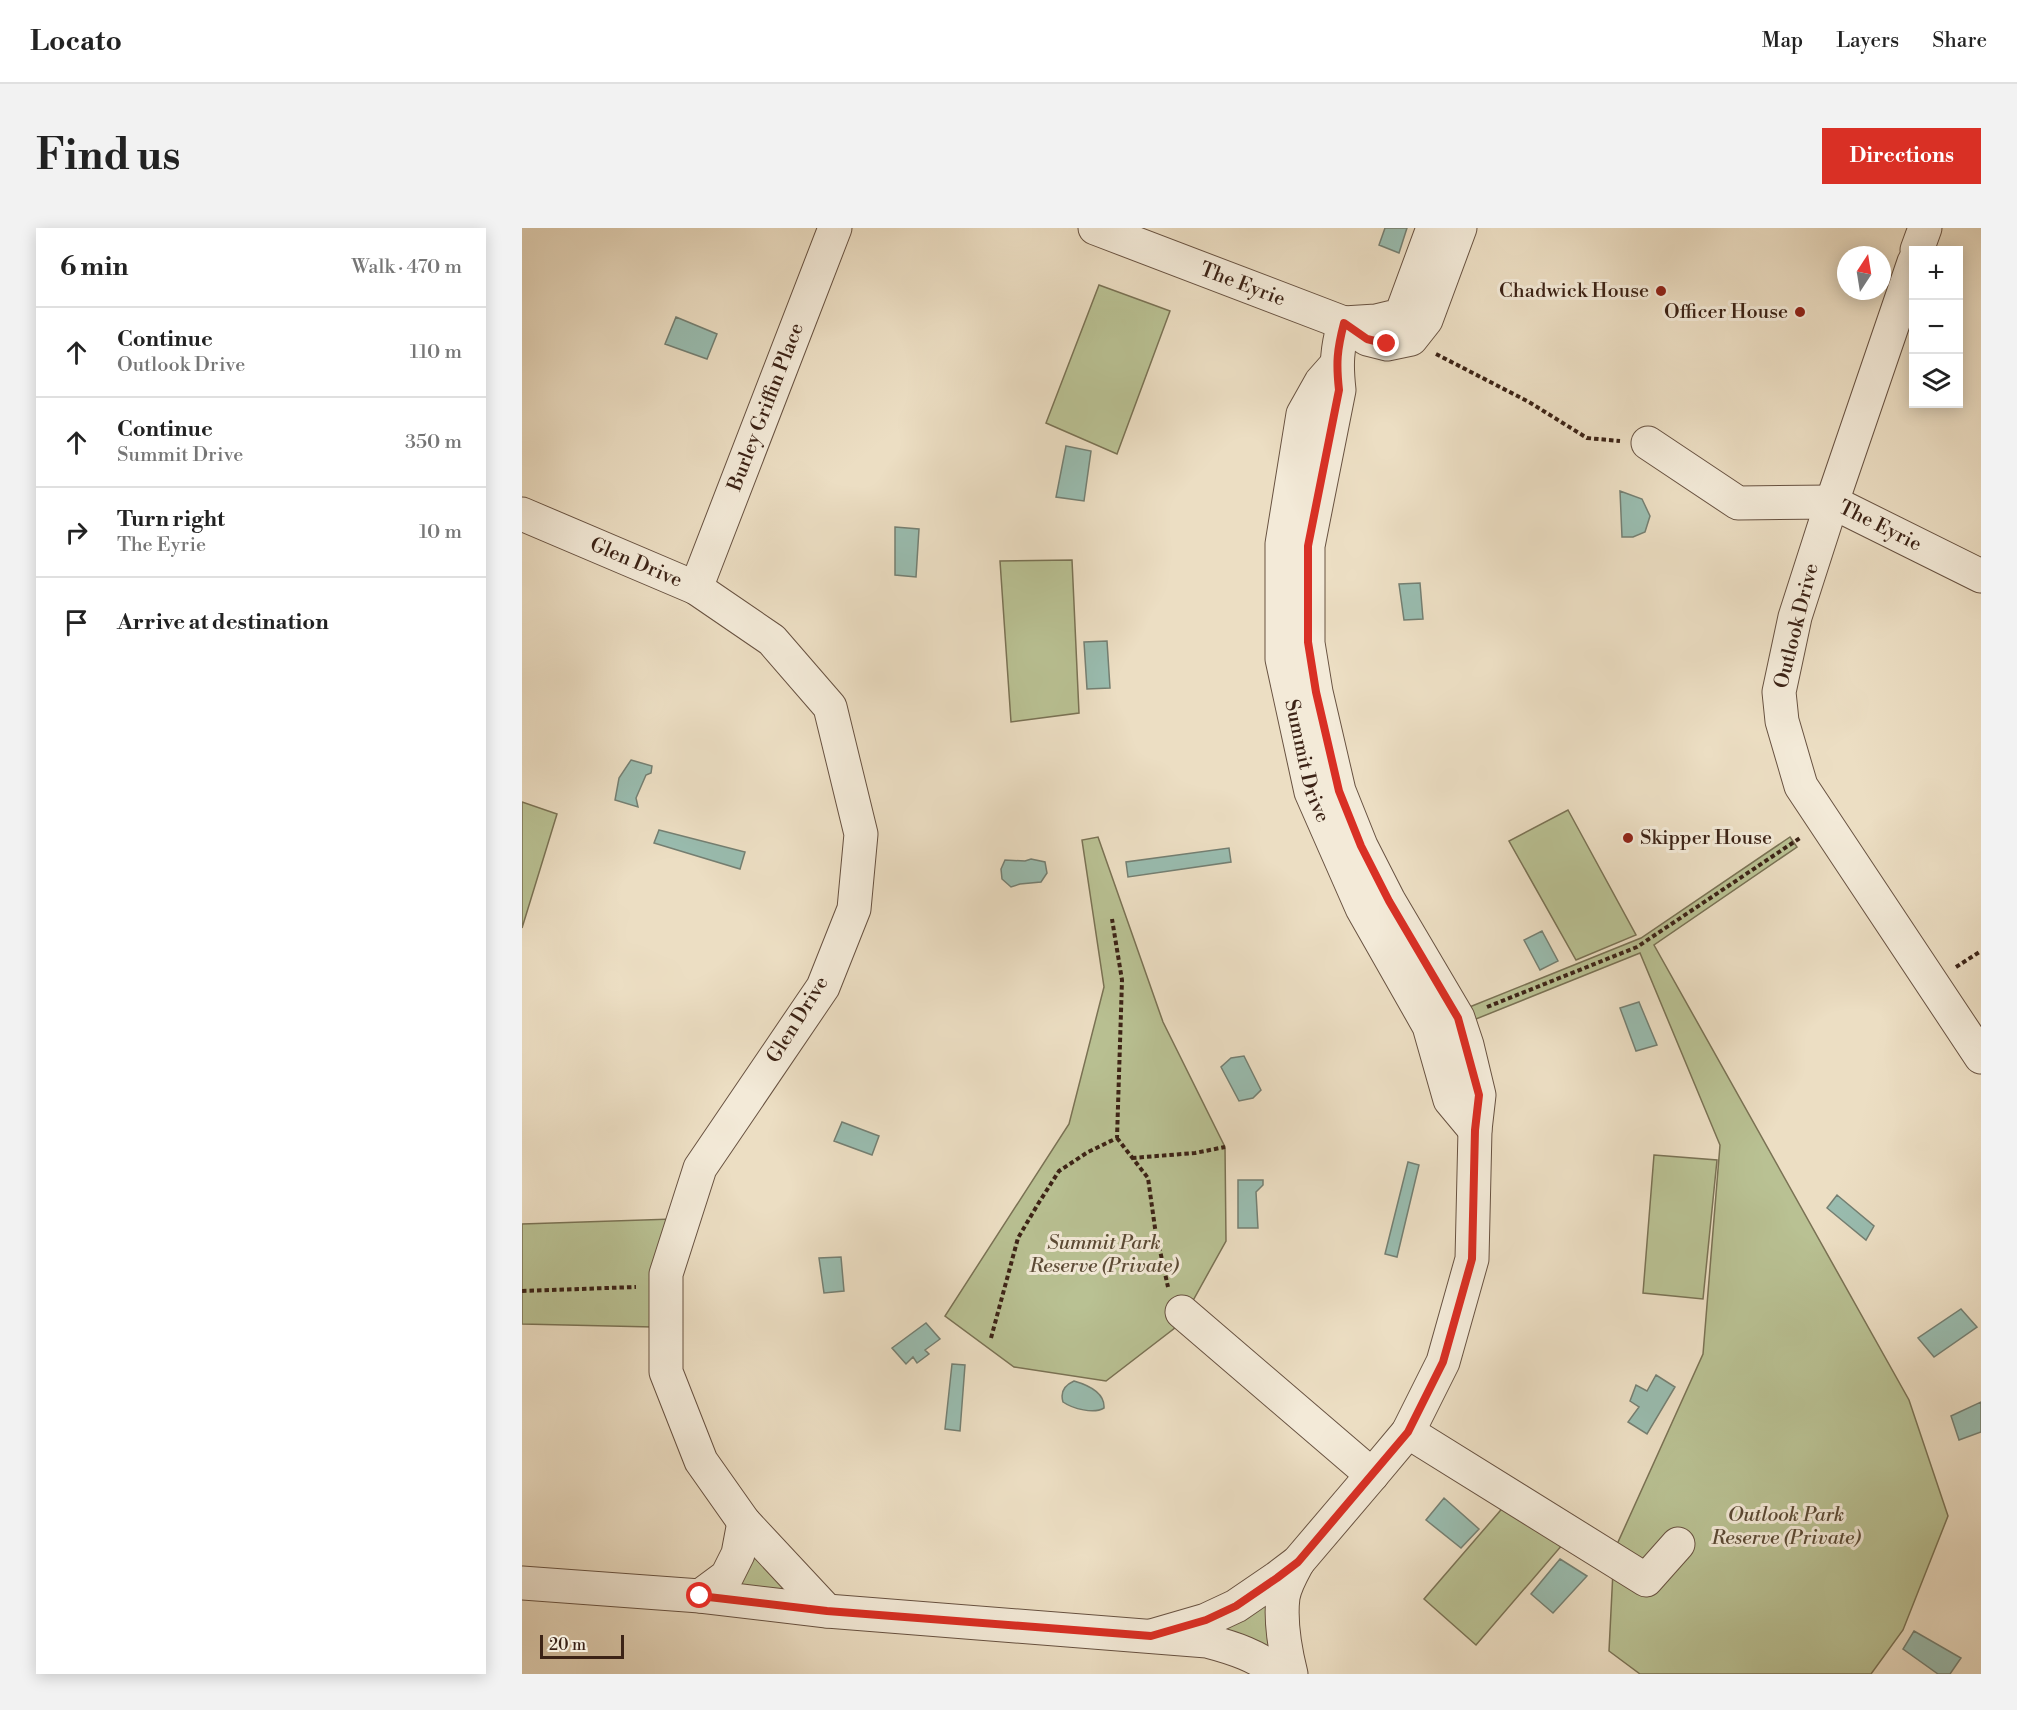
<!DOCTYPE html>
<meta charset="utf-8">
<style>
:root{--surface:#fff;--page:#f2f2f2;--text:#222;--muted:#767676;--line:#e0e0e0;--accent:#d93025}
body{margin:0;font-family:"Libre Bodoni",serif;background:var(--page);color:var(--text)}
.controls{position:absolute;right:18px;top:18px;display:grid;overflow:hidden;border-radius:0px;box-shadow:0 3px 15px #0003}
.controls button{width:54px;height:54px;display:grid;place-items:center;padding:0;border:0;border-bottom:2px solid var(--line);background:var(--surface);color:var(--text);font:30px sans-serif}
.compass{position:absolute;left:1315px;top:18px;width:54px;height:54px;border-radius:50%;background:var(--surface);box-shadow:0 3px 15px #0003;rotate:12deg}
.scale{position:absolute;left:18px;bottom:15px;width:84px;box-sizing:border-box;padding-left:6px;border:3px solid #3c2316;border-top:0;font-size:16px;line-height:21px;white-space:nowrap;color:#3c2316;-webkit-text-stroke:4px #f3ead8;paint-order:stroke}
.stop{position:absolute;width:18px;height:18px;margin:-14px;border:4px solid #d93025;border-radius:50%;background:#fff}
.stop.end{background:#d93025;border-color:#fff;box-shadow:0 2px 6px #0008}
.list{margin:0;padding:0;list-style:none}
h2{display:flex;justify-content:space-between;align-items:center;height:78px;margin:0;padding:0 24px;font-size:26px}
h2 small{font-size:20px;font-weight:400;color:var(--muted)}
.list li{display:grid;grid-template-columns:39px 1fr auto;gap:18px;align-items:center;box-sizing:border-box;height:90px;padding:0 24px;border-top:2px solid var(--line)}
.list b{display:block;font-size:22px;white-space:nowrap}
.list p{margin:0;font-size:20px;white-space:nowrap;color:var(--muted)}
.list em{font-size:20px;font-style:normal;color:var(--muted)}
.icon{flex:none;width:33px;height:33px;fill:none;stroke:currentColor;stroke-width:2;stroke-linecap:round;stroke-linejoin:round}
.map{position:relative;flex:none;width:1459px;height:1446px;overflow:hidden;border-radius:0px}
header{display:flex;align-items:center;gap:36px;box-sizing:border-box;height:84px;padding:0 30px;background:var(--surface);border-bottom:2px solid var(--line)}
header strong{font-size:28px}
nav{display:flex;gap:33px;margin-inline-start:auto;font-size:21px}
.intro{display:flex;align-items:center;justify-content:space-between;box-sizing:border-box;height:144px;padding:0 36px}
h1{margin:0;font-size:42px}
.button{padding:15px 27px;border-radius:0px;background:var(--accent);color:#fff;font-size:21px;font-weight:700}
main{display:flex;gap:36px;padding:0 36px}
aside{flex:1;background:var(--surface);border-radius:0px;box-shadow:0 3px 15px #0003}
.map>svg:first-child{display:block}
.green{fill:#b9c193;stroke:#7a7254;stroke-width:1.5}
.water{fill:#99bcaf;stroke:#747f72;stroke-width:1.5}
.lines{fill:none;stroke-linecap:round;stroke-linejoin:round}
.minor-casing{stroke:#685241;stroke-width:35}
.path{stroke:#3c2316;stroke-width:4;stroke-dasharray:4.5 3;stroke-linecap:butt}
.minor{stroke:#f3ead8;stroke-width:33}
.route{stroke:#d93025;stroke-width:8}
.poi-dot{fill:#8f2418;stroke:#f3ead8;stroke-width:2}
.labels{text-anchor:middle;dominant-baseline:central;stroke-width:6;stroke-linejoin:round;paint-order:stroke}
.street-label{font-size:20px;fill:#3c2316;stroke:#f3ead8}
.poi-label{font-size:20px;fill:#3c2316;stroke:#f3ead8;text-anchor:end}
.park-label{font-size:20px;font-style:italic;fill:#5b4a35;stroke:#f3ead8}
</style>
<header>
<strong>Locato</strong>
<nav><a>Map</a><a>Layers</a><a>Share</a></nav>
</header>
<div class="intro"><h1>Find us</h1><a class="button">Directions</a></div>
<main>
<aside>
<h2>6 min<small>Walk · 470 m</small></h2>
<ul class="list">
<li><svg class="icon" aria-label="ahead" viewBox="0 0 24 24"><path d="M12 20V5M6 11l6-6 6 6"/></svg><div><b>Continue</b><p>Outlook Drive</p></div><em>110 m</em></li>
<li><svg class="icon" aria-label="ahead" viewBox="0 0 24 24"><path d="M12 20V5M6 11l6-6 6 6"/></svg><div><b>Continue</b><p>Summit Drive</p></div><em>350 m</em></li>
<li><svg class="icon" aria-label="right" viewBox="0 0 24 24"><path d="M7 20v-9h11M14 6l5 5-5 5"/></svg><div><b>Turn right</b><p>The Eyrie</p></div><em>10 m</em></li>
<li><svg class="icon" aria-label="arrive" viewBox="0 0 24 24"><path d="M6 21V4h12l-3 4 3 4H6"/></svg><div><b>Arrive at destination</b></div></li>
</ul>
</aside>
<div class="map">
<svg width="1459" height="1446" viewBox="0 0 1459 1446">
<rect width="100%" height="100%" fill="#ecdec3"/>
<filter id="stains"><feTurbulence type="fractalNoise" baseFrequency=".00333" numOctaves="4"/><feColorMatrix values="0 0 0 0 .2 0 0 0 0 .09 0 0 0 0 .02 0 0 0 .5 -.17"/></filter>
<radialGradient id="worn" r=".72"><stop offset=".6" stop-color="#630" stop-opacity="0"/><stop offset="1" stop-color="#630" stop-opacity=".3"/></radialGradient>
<path class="green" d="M577,57l71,26 -53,143 -71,-31z
M550,332l7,153 -68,9 -11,-161z
M0,574l35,12 -35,114z
M1046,582l68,125 -60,25 -67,-119z
M576,609l65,185 62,125 1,94 -46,83 -74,57 -92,-14 -69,-51 124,-192 35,-137 -22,-147z
M1268,609l7,10 -143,98 255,455 39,116 -45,114 -32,44h-231l-31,-23 5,-100 89,-197 17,-209 -80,-192 -169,68 -4,-13 174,-70z
M1132,927l63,5 -14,139 -60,-6z
M151,991l-20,108 -131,-3v-100z
M984,1276l57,40 -87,101 -52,-46z
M228,1322l41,41h-61z
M748,1371l1,53 -55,-22z"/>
<path class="water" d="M863,0h22l-8,25 -20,-8z
M154,89l41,17 -10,25 -42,-15z
M544,218l25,5 -7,50 -28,-4z
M1098,263l22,8 8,17 -5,16 -12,5h-11z
M373,299l24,2 -3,48 -21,-2z
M898,355l3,36 -19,1 -5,-36z
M585,413l3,47 -23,1 -3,-47z
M109,532l21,6 -1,7 -5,2 -10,23 2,9 -23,-7 4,-22z
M137,602l86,22 -5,17 -86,-26z
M707,620l2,14 -103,15 -2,-15z
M509,631l14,3 2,11 -6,9 -21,2 -9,3 -9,-8 -1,-10 4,-9 20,1z
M1020,703l16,30 -18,9 -16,-30z
M1117,774l18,43 -21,6 -16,-43z
M722,828l17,34 -8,8 -14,3 -18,-34 10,-9z
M320,894l37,14 -7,19 -38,-14z
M886,934l11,3 -22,92 -12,-3z
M716,952h25v5l-7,7 2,36h-20z
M1315,967l37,31 -8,14 -39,-32z
M319,1029l3,34 -20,2 -5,-35z
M1439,1081l16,18 -43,30 -16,-19z
M404,1095l14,16 -15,11 4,4 -12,9 -4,-6 -7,7 -14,-16z
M430,1136l13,1 -5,66 -15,-2z
M1134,1147l19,12 -28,47 -19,-12 11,-15 -9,-6 6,-16 11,6z
M552,1153c14,4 31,12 30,27 -10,6 -31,1 -41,-6 -3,-10 2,-17 11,-21z
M1459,1174v30l-22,8 -8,-24z
M922,1270l35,31 -18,19 -35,-28z
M1038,1331l27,17 -34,37 -22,-19z
M1392,1403l47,27 -11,16h-12l-35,-25z"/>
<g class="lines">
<defs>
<g id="minor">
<path id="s1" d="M573,0l249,95 23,16 20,5 24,-5 15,-19 34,-92"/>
<path d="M1395,22l8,-22"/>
<path d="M1392,34l-82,240 -37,115 -16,75 3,29 19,65 180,271"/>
<path d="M822,95l32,-2 25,-6 32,-87"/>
<path id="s2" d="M814,137l-15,17 -18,32 -21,130v115l29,133 51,116 67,118 21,74 25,30"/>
<path id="s3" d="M1126,215l90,60 94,-1 149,74"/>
<path id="s4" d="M0,286l174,74 76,52 58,67 31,127 -7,75 -31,78 -123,181 -34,106v98l35,89 43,61 83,89"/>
<path id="s5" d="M174,360l139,-360"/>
<path d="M660,1084l190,163"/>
<path d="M886,1204l238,148 32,-36"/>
<path d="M0,1355l178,13 127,15 380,30c27,7 51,15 73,33"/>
<path d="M178,1368l27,-20 11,-22 6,-32"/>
<path d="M629,1408l55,-16 30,-14 41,-28 21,-16 74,-87 36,-43 35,-70 29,-103 3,-129 4,-35 -12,-50 -9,-27 -69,-117 -28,-55 -22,-55 -23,-99 -8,-49v-97l31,-156c-3,-27 -2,-40 5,-67"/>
<path d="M769,1446c-6,-24 -11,-52 -8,-77 2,-12 9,-24 15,-35"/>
</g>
</defs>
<use href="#minor" class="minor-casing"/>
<path class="path" d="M914,126l93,48 58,36 33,3
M1434,739l25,-16
M965,779l150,-60 163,-109
M595,910l31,40 7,50 13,59
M610,930l63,-5 30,-6
M0,1063l114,-4
M469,1110l27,-100 20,-34 21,-33 29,-19 29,-14 5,-158 -10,-61"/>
<use href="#minor" class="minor"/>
</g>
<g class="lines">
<path class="route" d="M178,1368l127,15 324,25 55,-16 30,-14 41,-28 21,-16 110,-130 35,-70 29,-103 3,-129 4,-35 -21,-77 -69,-117 -28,-55 -22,-55 -23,-99 -8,-50v-96l31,-156c-3,-27 -2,-40 5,-67l23,16 20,5"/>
</g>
<g class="poi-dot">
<circle cx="1139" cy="63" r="6"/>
<circle cx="1278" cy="84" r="6"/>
<circle cx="1106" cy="610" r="6"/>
</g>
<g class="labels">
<g class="street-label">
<text stroke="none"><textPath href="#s1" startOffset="158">The Eyrie</textPath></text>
<text stroke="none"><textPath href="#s5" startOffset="194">Burley Griffin Place</textPath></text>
<text stroke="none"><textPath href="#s3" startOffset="256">The Eyrie</textPath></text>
<text stroke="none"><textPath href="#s4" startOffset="124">Glen Drive</textPath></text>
<text transform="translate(1275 398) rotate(-76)">Outlook Drive</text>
<text stroke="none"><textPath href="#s2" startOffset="411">Summit Drive</textPath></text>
<text transform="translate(276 792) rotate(-58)">Glen Drive</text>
</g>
<g class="poi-label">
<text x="1127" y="63">Chadwick House</text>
<text x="1266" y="84">Officer House</text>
<text x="1118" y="610" text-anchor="start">Skipper House</text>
</g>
<g class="park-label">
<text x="582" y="1015">Summit Park<tspan x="582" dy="23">Reserve (Private)</tspan></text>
<text x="1264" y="1287">Outlook Park<tspan x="1264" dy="23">Reserve (Private)</tspan></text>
</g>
</g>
<rect width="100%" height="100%" filter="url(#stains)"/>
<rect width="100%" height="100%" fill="url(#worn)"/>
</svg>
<div class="controls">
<button>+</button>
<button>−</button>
<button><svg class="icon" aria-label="layers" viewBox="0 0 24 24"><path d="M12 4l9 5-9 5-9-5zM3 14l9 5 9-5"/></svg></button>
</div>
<svg class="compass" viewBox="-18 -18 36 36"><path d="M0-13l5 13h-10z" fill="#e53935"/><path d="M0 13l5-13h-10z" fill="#767676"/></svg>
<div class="scale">20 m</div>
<div class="stop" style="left:178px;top:1368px"></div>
<div class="stop end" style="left:865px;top:116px"></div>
</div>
</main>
